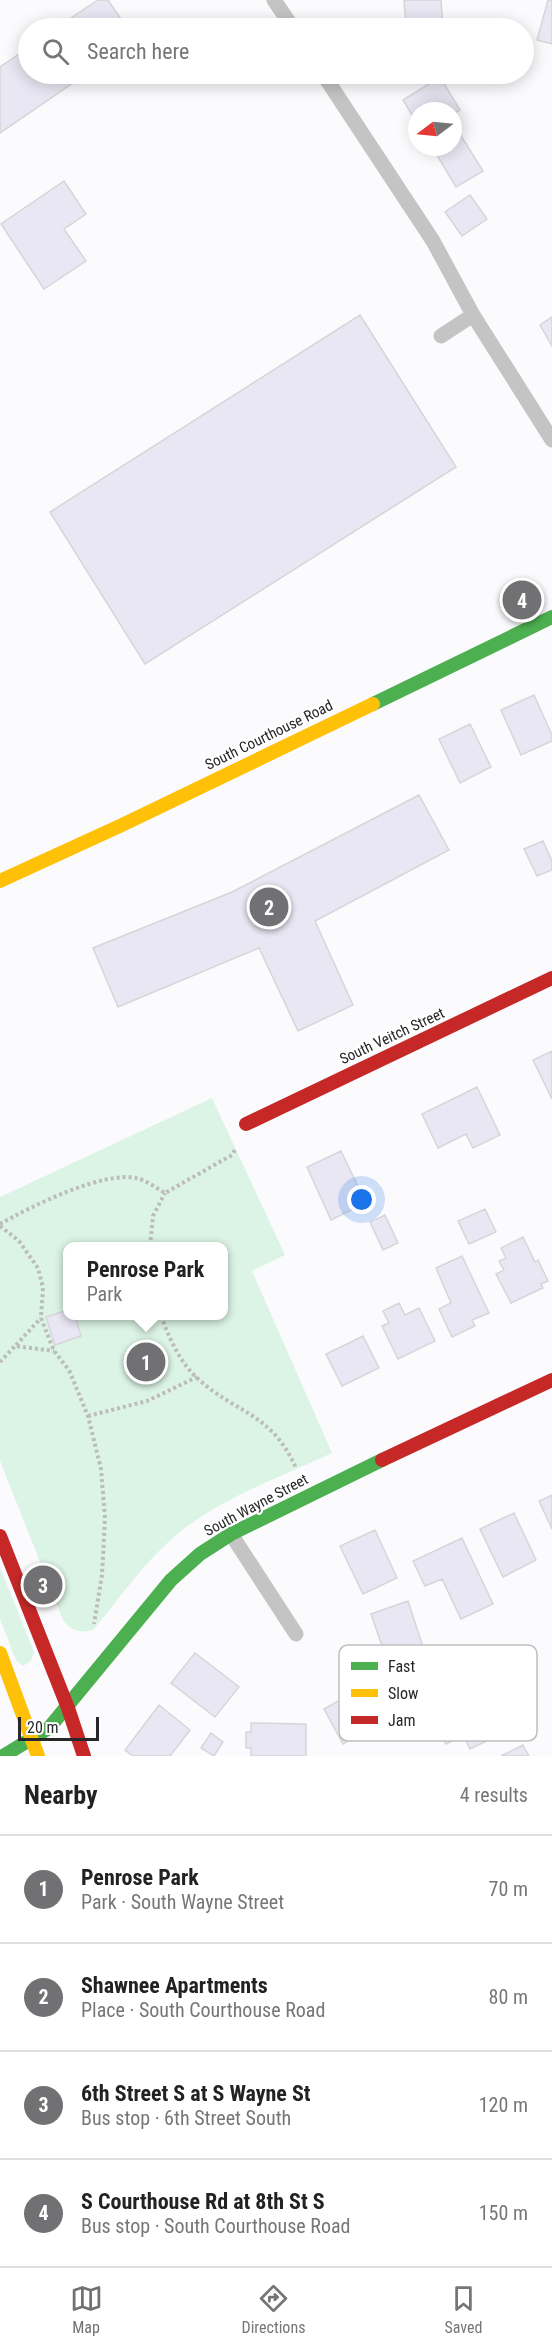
<!DOCTYPE html>
<meta charset="utf-8">
<style>
:root{--surface:#fff;--page:#f6f6f6;--text:#222;--muted:#767676;--line:#e0e0e0;--accent:#717173}
body{margin:0;font-family:"Roboto Condensed",sans-serif;background:var(--page);color:var(--text)}
.compass{position:absolute;left:408px;top:102px;width:54px;height:54px;border-radius:50%;background:var(--surface);box-shadow:0 3px 15px #0003;rotate:254deg}
.scale{position:absolute;left:18px;bottom:15px;width:81px;box-sizing:border-box;padding-left:6px;border:3px solid #272629;border-top:0;font-size:16px;line-height:21px;white-space:nowrap;color:#272629;-webkit-text-stroke:4px #fff;paint-order:stroke}
.you{position:absolute;left:362px;top:1200px;width:21px;height:21px;margin:-15px;border:4px solid #fff;border-radius:50%;background:#1a73e8;box-shadow:0 0 0 9px #1a73e833}
.badge{display:grid;place-items:center;width:39px;height:39px;border-radius:50%;background:var(--accent);color:#fff;font-size:20px;font-weight:700}
.pin{position:absolute;translate:-50% -50%;border:3px solid #fff;box-shadow:0 2px 6px #0006}
.popup{position:absolute;left:63px;top:1242px;width:165px;height:78px;box-sizing:border-box;display:grid;place-content:center;border-radius:12px;background:var(--surface);filter:drop-shadow(0 2px 4px #0005);font-size:20px;white-space:nowrap;color:var(--muted)}
.popup b{font-size:22px;color:var(--text)}
.popup::after{content:'';position:absolute;left:50%;top:100%;margin-left:-12px;border:12px solid transparent;border-top-color:var(--surface)}
.list{margin:0;padding:0;list-style:none}
h2{display:flex;justify-content:space-between;align-items:center;height:78px;margin:0;padding:0 24px;font-size:26px}
h2 small{font-size:20px;font-weight:400;color:var(--muted)}
.list li{display:grid;grid-template-columns:39px 1fr auto;gap:18px;align-items:center;box-sizing:border-box;height:108px;padding:0 24px;border-top:2px solid var(--line)}
.list b{display:block;font-size:22px;white-space:nowrap}
.list p{margin:0;font-size:20px;white-space:nowrap;color:var(--muted)}
.list em{font-size:20px;font-style:normal;color:var(--muted)}
.icon{flex:none;width:33px;height:33px;fill:none;stroke:currentColor;stroke-width:2;stroke-linecap:round;stroke-linejoin:round}
.map{position:relative;flex:none;width:552px;height:1756px;overflow:hidden}
.search{position:absolute;background:var(--surface);box-shadow:0 3px 15px #0003;left:18px;right:18px;top:18px;height:66px;display:flex;align-items:center;gap:15px;box-sizing:border-box;padding:0 21px;border-radius:33px;color:var(--muted);font-size:22px}
.sheet{height:510px;background:var(--surface)}
nav{display:flex;justify-content:space-around;align-items:center;box-sizing:border-box;height:84px;border-top:2px solid var(--line);background:var(--surface);font-size:16px;color:var(--muted)}
nav a{display:grid;justify-items:center;gap:3px}
nav .on{color:var(--accent)}
.map>svg:first-child{display:block}
.green{fill:#dcf4e5;fill-rule:evenodd}
.building{fill:#e9e7f3;stroke:#d6d5d8;stroke-width:1.5}
.lines{fill:none;stroke-linecap:round;stroke-linejoin:round}
.path{stroke:#bcbcbc;stroke-width:4;stroke-dasharray:3 3;stroke-linecap:butt}
.lane{stroke:#c5c4c4;stroke-width:15}
.fast{stroke:#4caf50;stroke-width:14}
.slow{stroke:#ffc107;stroke-width:14}
.jam{stroke:#c62828;stroke-width:14}
.labels{text-anchor:middle;dominant-baseline:central;stroke-width:4.5;stroke-linejoin:round;paint-order:stroke}
.street-label{font-size:15px;fill:#272629;stroke:#fff}
.key{fill:#fff;stroke:#bebebf;stroke-width:1.5}
.key-label{font-size:16px;fill:#272629}
</style>
<div class="map">
<svg width="552" height="1756" viewBox="0 0 552 1756">
<rect width="100%" height="100%" fill="#fbfbfd"/>
<path class="green" d="M212,1098l73,157 -33,16 80,182c-47,22 -100,41 -143,72 -38,27 -66,70 -96,105 -14,3 -21,2 -30,-10l-63,-159v-264zM68,1246h156v70h-156z
M0,1567l34,85 -3,9 -8,5 -7,-6 -16,-41z"/>
<path class="building" d="M98,0h10l19,28h-71z
M404,0h37l2,28h-50l13,-1z
M548,0h4v44l-15,-4z
M28,48v26h58l-86,59v-66z
M440,77l20,33 -7,4v-3h-36v12l-14,-23z
M453,123l30,48 -27,16 -24,-40h21z
M64,181l22,33 -22,15 22,32 -42,28 -43,-65z
M470,195l17,24 -25,17 -17,-24z
M360,315l96,152 -311,197 -95,-152z
M552,317v29l-12,-21z
M534,695l18,40v6l-31,14 -20,-45z
M470,724l21,43 -31,16 -21,-44z
M419,795l30,55 -134,71 38,84 -55,26 -39,-83 -141,59 -25,-59 139,-56z
M543,841l9,20v9l-15,6 -13,-27z
M552,1051v48l-19,-39z
M477,1087l23,48 -27,13 -7,-14 -28,14 -16,-34z
M341,1151l25,52 -35,17 -24,-53z
M485,1209l11,23 -27,12 -11,-23z
M385,1215l13,28 -15,7 -13,-28z
M523,1237l12,25 3,-2 10,21 -7,3 2,4 -32,15 -15,-29 8,-4 -5,-9 7,-3 -5,-10z
M462,1256l27,57 -17,7 3,6 -23,11 -13,-28 12,-6 -15,-35z
M399,1303l6,12 14,-7 16,33 -37,18 -16,-33 7,-3 -6,-12z
M68,1310v6h7l6,20 -26,9 -9,-28z
M363,1336l16,32 -37,18 -16,-32z
M552,1495v34l-13,-28z
M514,1513l22,47 -33,17 -23,-48z
M375,1530l22,48 -34,16 -23,-48z
M462,1538l31,66 -32,15 -19,-40 -17,7 -12,-25z
M408,1601l17,52 -36,13 -18,-52z
M195,1653l44,34 -24,30 -44,-34z
M372,1682l19,34 -48,28 -19,-35z
M494,1683l6,14 -17,7 -6,-13z
M473,1696l6,10 -12,6 -5,-9z
M159,1705l31,25 -20,26h-37l-8,-6z
M456,1712l10,6 -16,8 -4,-9z
M482,1715l11,23 -23,11 -11,-23z
M251,1723l55,1v32h-55v-8h-5v-16h5z
M455,1725l6,12 -15,7 -6,-11z
M211,1733l12,9 -9,14 -13,-8z
M523,1745l6,11h-28z"/>
<g class="lines">
<path class="path" d="M0,1224c30,-17 102,-53 136,-46 10,2 20,10 29,15l67,-38 3,-5
M0,1226l19,15 19,27 5,20 -2,30 13,33 15,19 19,46 13,53 4,49 -3,57 -8,49
M150,1246l3,-30 12,-23
M161,1316c8,21 17,43 34,60 38,37 76,35 101,92
M16,1345l25,-27
M0,1362l15,-16 39,5
M88,1416l59,-15 50,-24"/>
<path class="lane" d="M274,0l19,28
M323,74l110,167 40,74 79,125
M441,336l32,-21
M231,1534l65,100"/>
<path class="fast" d="M373,704l179,-87
M3,1756l46,-28 122,-148 29,-26 31,-20 151,-74"/>
<path class="slow" d="M0,881l122,-56 251,-121
M0,1653l38,103"/>
<path class="jam" d="M246,1124l306,-146
M382,1460l170,-80
M0,1536l68,172 16,48"/>
</g>
<g class="labels">
<g class="street-label">
<text transform="translate(269 735) rotate(-26)">South Courthouse Road</text>
<text transform="translate(392 1036) rotate(-25)">South Veitch Street</text>
<text transform="translate(256 1505) rotate(-28)">South Wayne Street</text>
</g>
</g>
<rect x="339" y="1645" width="198" height="96" rx="9" class="key"/>
<rect x="351" y="1662" width="27" height="8" fill="#4caf50"/>
<rect x="351" y="1689" width="27" height="8" fill="#ffc107"/>
<rect x="351" y="1716" width="27" height="8" fill="#c62828"/>
<g class="key-label">
<text x="388" y="1672">Fast</text>
<text x="388" y="1699">Slow</text>
<text x="388" y="1726">Jam</text>
</g>
</svg>
<svg class="compass" viewBox="-18 -18 36 36"><path d="M0-13l5 13h-10z" fill="#e53935"/><path d="M0 13l5-13h-10z" fill="#767676"/></svg>
<div class="scale">20 m</div>
<div class="you"></div>
<div class="pin badge" style="left:146px;top:1362px">1</div>
<div class="popup"><b>Penrose Park</b>Park</div>
<div class="pin badge" style="left:269px;top:907px">2</div>
<div class="pin badge" style="left:43px;top:1585px">3</div>
<div class="pin badge" style="left:522px;top:600px">4</div>
<div class="search"><svg class="icon" aria-label="search" viewBox="0 0 24 24"><circle cx="10" cy="10" r="6"/><path d="M15 15l6 6"/></svg>Search here</div>
</div>
<section class="sheet">
<h2>Nearby<small>4 results</small></h2>
<ul class="list">
<li><span class="badge">1</span><div><b>Penrose Park</b><p>Park · South Wayne Street</p></div><em>70 m</em></li>
<li><span class="badge">2</span><div><b>Shawnee Apartments</b><p>Place · South Courthouse Road</p></div><em>80 m</em></li>
<li><span class="badge">3</span><div><b>6th Street S at S Wayne St</b><p>Bus stop · 6th Street South</p></div><em>120 m</em></li>
<li><span class="badge">4</span><div><b>S Courthouse Rd at 8th St S</b><p>Bus stop · South Courthouse Road</p></div><em>150 m</em></li>
</ul>
</section>
<nav>
<a class="on"><svg class="icon" aria-label="map" viewBox="0 0 24 24"><path d="M3 6l6-2 6 2 6-2v14l-6 2-6-2-6 2zM9 4v14M15 6v14"/></svg>Map</a>
<a><svg class="icon" aria-label="directions" viewBox="0 0 24 24"><path d="M12 3l9 9-9 9-9-9zM9 14v-3h6M13 9l2 2-2 2"/></svg>Directions</a>
<a><svg class="icon" aria-label="saved" viewBox="0 0 24 24"><path d="M7 4h10v16l-5-4-5 4z"/></svg>Saved</a>
</nav>
